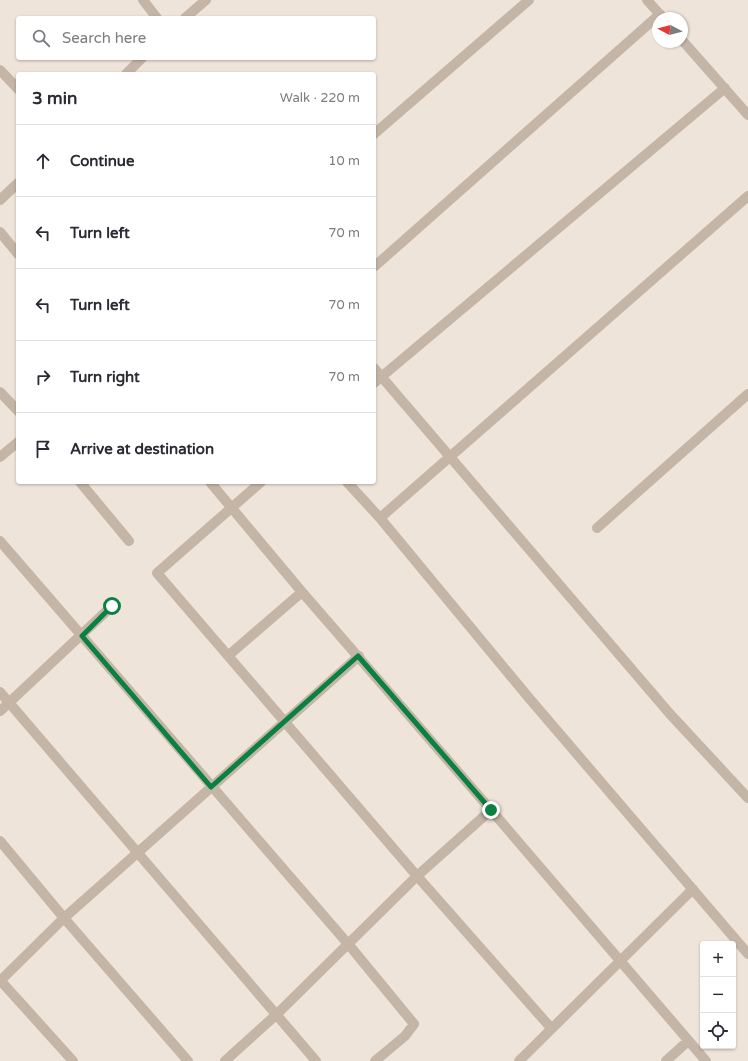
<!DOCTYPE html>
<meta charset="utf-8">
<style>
:root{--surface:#fff;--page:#f7f7f7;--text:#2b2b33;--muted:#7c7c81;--line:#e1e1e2}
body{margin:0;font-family:"Varela Round",sans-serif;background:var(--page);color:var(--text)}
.controls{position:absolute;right:12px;bottom:12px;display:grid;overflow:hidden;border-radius:4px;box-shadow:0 1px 3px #0004}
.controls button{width:36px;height:36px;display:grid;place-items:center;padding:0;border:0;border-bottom:1px solid var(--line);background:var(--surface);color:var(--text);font:20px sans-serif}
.compass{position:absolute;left:652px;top:12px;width:36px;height:36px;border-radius:50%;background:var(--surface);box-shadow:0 1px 3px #0004;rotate:277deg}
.stop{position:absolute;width:12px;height:12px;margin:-9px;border:3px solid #0b8043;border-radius:50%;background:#fff}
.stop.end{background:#0b8043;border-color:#fff;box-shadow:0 1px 4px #0008}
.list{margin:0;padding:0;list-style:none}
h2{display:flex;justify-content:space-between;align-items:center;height:52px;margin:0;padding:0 16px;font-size:17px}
h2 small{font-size:13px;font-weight:400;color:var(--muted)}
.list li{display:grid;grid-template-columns:26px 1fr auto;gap:12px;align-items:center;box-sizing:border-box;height:72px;padding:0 16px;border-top:1px solid var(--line)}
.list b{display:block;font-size:15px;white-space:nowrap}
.list em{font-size:13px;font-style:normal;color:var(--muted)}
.icon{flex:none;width:22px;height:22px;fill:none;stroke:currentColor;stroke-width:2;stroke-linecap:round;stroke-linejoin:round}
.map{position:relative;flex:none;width:748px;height:1061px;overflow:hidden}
.search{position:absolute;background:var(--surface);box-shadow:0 1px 3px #0004;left:16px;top:16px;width:360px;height:44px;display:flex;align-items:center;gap:10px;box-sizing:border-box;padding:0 14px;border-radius:4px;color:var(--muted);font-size:15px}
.panel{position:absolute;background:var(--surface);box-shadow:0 1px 3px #0004;left:16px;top:72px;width:360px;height:412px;border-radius:4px}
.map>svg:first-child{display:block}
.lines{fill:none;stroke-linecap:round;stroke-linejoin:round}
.street{stroke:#c4b5a6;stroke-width:10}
.route{stroke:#0b8043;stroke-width:5}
</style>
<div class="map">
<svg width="748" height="1061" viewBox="0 0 748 1061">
<rect width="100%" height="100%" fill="#eee4d9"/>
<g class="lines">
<path class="street" d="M143,0l14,18
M647,0l16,18
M185,18l21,-18
M682,40l66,75
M0,70l18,19
M126,74l16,-16
M374,134l155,-134
M0,200l18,-17
M0,232l18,22
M375,266l285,-252
M374,368l296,346 78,84
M374,383l351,-295
M0,392l18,19
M0,457l18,-15
M80,482l49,59
M210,482l92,110 189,218 215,251
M261,482l-104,91 260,303 134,152
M347,482l33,36 149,180 219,256
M380,518l368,-322
M597,528l151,-134
M0,541l349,404 65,79 -9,12 -30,25
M229,655l73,-63
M0,692l316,369
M0,711l112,-105
M0,841l64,77 -64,63
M0,980l73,81
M188,1061l-124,-143 295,-262
M225,1061l52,-47 140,-138 74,-66
M519,1061l174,-172
M666,1061l22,-20"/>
</g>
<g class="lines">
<path class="route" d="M112,606l-30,30 129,151 147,-131 133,154"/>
</g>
</svg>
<div class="controls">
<button>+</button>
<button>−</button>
<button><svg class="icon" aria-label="locate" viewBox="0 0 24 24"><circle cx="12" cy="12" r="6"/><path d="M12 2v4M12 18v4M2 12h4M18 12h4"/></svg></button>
</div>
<svg class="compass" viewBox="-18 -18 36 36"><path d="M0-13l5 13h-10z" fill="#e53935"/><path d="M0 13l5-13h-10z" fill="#7c7c81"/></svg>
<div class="stop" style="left:112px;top:606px"></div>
<div class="stop end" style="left:491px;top:810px"></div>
<div class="search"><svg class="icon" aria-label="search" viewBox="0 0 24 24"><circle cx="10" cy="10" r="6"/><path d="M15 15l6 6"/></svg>Search here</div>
<section class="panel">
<h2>3 min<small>Walk · 220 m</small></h2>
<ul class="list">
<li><svg class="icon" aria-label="ahead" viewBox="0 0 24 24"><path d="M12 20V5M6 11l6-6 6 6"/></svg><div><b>Continue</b></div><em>10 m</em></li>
<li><svg class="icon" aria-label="left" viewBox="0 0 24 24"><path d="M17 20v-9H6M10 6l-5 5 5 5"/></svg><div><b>Turn left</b></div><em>70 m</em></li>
<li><svg class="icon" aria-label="left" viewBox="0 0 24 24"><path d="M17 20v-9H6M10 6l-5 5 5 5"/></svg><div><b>Turn left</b></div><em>70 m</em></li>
<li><svg class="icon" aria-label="right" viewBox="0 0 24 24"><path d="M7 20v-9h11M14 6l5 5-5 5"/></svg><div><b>Turn right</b></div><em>70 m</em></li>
<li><svg class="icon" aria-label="arrive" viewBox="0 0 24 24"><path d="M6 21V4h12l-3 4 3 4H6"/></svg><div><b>Arrive at destination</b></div></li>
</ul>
</section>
</div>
